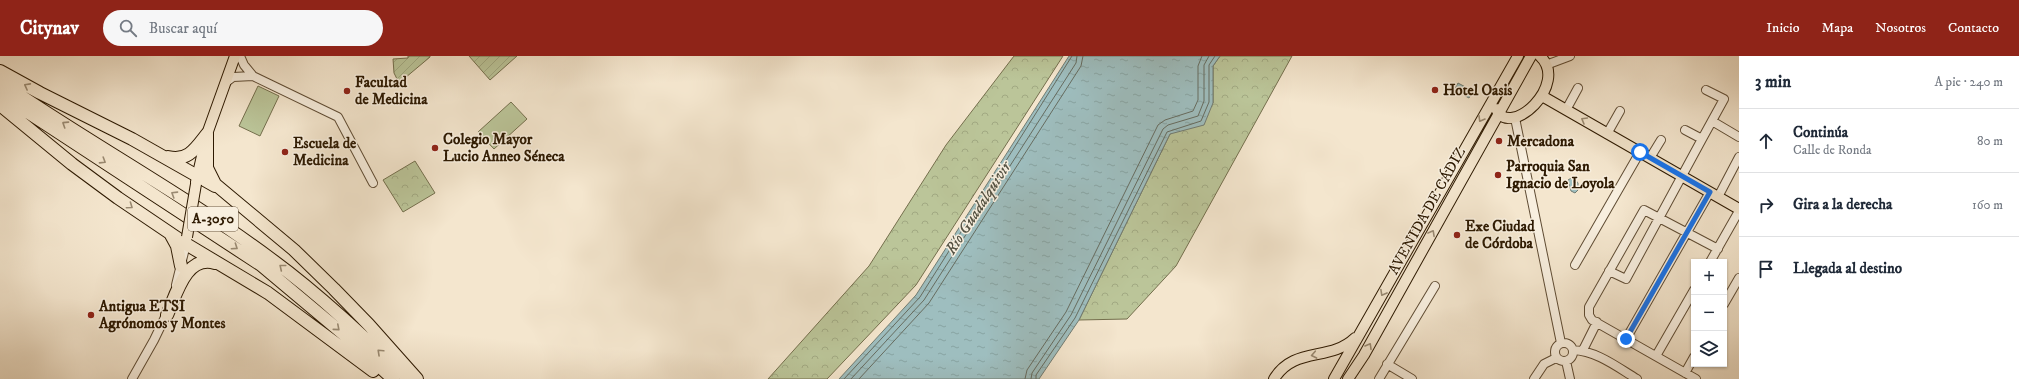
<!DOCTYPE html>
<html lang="es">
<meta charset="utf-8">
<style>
:root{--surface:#fff;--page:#f6f6f7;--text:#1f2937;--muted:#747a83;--line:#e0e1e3;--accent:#8f2418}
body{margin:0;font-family:"IM FELL DW Pica",serif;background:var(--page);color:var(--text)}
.controls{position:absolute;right:12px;bottom:12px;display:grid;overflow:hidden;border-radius:0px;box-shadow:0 1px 3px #0004}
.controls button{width:36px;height:36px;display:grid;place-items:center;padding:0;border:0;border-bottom:1px solid var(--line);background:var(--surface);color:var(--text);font:20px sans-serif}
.stop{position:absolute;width:12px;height:12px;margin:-9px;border:3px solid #1a73e8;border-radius:50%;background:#fff}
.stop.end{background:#1a73e8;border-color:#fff;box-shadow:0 1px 4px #0008}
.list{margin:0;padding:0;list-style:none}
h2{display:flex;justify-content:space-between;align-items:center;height:52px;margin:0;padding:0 16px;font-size:17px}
h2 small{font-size:13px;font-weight:400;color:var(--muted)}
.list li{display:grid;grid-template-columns:26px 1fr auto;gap:12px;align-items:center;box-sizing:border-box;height:64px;padding:0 16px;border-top:1px solid var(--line)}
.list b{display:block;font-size:15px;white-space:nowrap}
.list p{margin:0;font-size:13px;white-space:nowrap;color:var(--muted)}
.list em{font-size:13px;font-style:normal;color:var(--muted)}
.icon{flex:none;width:22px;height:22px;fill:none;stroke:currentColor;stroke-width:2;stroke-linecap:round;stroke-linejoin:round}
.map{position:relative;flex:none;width:1739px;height:323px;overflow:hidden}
header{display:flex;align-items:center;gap:24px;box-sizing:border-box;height:56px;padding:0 20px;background:var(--accent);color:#fff}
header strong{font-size:19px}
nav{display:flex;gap:22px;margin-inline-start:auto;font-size:14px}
.search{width:280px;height:36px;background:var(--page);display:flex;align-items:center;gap:10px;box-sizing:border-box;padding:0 14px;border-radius:22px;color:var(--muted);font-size:15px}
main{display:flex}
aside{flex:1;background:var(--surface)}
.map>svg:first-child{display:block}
.park{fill:url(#park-crowns);stroke:#746f4d}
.garden{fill:url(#garden-furrows);stroke:#746f4d}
.pitch{fill:#bbc599;stroke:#746f4d}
.water{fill:url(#water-ripples);stroke:#717c73}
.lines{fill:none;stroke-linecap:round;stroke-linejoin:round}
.shore{stroke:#666c60;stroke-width:1}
.minor-casing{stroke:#5f4c34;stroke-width:10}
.major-casing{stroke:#2d1901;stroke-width:12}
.highway-casing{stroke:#2d1901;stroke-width:14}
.minor{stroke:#f8efdf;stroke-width:8}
.major{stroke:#f4e6ce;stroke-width:10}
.highway{stroke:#f4e6ce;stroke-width:12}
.major-bridge-casing{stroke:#2d1901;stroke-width:12;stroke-linecap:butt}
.major-bridge{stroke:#f4e6ce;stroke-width:10}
.oneway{stroke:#9a8a72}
.route{stroke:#1a73e8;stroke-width:5}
.poi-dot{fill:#8f2418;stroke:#f8efdf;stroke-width:1.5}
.labels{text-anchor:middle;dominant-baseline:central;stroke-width:3;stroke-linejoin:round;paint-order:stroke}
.shield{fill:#f8efdf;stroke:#6a5944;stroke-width:1}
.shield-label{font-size:14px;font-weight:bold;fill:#2d1901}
.poi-label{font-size:15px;font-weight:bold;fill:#2d1901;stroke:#f8efdf;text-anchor:start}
.street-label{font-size:15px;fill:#2d1901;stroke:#f8efdf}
.water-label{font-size:16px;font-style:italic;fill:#555344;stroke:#f8efdf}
</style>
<header>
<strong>Citynav</strong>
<div class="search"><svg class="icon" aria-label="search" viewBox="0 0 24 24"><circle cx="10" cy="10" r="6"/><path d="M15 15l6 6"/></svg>Buscar aquí</div>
<nav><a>Inicio</a><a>Mapa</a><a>Nosotros</a><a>Contacto</a></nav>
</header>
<main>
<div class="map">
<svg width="1739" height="323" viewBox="0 0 1739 323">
<defs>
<pattern id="park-crowns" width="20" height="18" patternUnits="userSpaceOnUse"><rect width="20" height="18" fill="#bbc599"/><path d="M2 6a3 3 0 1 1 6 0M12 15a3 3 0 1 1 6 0" fill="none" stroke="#a1a982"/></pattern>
<pattern id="garden-furrows" width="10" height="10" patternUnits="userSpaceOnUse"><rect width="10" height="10" fill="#bbc599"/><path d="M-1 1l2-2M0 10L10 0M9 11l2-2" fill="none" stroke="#a1a982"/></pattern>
<pattern id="water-ripples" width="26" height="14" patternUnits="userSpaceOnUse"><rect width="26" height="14" fill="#9ebebf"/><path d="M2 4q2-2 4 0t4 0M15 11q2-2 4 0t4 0" fill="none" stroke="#88a3a2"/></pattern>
</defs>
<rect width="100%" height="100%" fill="#f4e6ce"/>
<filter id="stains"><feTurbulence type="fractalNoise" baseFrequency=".005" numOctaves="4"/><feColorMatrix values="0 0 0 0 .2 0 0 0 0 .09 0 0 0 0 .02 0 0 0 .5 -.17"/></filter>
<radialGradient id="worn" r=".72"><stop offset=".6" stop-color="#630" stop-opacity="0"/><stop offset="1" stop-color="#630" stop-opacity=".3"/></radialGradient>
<path class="park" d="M1014,0h49l-147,229 -89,94h-59l101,-113 77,-121z
M1220,0h72l-116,210 -49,53 -48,1 91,-186 43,-31v-37z
M415,105l20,32 -32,19 -20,-32z"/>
<path class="garden" d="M408,0h22v1l-31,26 -5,-10 -1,-14 15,-1z
M469,0h48l-27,24z"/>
<path class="pitch" d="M258,30l21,10 -19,40 -21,-10z
M511,46l16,17 -33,30 -16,-17z"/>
<path class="water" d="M1069,0h151l-7,10v37l-9,22 -34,9 -91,186 -40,59h-200l77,-84z
M1458,27l15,8 -4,7 -15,-8z
M1573,121l5,6v7l-3,3 -4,-2 -3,-11z"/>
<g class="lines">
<path class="shore" d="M844,323l76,-82 152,-241
M851,323l73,-79 152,-237 1,-7
M859,323l70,-76 152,-237 2,-10
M1025,323l2,-9 39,-58 92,-187 7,-5 28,-9 5,-11v-34l4,-10
M1031,323l1,-6 39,-58 92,-186 5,-4 30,-9 6,-15v-36l5,-9
M1036,323v-4l39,-57 92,-186 34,-11 8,-19v-37l6,-9"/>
<defs>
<path id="minor" d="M240,0l4,9 9,11
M1546,9l24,-9
M225,27l8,-6 20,-1 85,41 35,66
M1566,54l12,-22
M1515,62l46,225
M1712,65l27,16
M1685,74l17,9 22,-40 -18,-9
M1607,78l13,-23
M1650,102l11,-18
M1718,141l21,-40
M1710,206l29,-51
M1575,209l65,-113
M1609,215l17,8 76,-140
M176,229l10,-41
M1724,248l15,-26
M1626,283l84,-147
M1555 296a9 9 0 1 1 18 0a9 9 0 1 1-18 0Z
M1573,294c24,1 44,17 64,29
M1583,294l14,-28
M1656,300l38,-66
M1566,305l4,18
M1387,308l25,15
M1685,317l9,-16
M132,323l22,-39 14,-29
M1379,323l56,-93
M1534,323l10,-15 12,-6
M1696,323l-104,-59 -3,-5v-8l55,-97 74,39"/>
<path id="major" d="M1542,40l197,113
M1496,53c14,31 74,-25 44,-53
M196,126l11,-48 28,-78
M1274,323c20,-33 56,-17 81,-41
M1334,323l184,-323
M1348,323l16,-24 167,-299"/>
<path id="highway" d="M0,15l40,22 92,46 83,47
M0,26c89,61 185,113 271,177 49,36 93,78 137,120
M0,38l261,171 93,78 39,36
M0,49l72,59 46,34 68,46 82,49 105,78
M207,78v34l8,16 79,66 40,39 35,36 48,54
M168,101c20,5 28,-9 39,-23
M171,179l6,11 4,20
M167,259c9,-20 19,-61 48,-52"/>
</defs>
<use href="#minor" class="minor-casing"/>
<use href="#major" class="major-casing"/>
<use href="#highway" class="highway-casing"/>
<use href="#minor" class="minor"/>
<use href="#major" class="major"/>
<use href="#highway" class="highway"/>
<defs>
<path id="major-bridge" d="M187,181l9,-53"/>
</defs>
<use href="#major-bridge" class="major-bridge-casing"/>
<use href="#major-bridge" class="major-bridge"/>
</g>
<defs><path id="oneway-chevron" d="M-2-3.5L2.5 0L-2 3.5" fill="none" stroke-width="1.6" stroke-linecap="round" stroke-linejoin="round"/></defs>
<g class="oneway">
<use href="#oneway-chevron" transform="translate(27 30) rotate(-152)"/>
<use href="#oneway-chevron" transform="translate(1481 63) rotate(120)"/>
<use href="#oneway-chevron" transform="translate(1584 64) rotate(-150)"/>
<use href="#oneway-chevron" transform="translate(65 68) rotate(-147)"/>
<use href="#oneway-chevron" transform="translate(103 105) rotate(32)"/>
<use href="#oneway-chevron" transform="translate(174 138) rotate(-148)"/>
<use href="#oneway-chevron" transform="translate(130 150) rotate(35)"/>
<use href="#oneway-chevron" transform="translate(1432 177) rotate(-61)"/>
<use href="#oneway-chevron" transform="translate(235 191) rotate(34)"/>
<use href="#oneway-chevron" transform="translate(282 211) rotate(-141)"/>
<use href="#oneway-chevron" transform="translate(1383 237) rotate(119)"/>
<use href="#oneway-chevron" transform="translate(337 272) rotate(41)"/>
<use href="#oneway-chevron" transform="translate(1369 290) rotate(-60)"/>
<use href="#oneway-chevron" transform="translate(380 296) rotate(-137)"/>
<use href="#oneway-chevron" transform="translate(1314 299) rotate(169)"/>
</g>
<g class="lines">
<path class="route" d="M1626,283l84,-147 -70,-40"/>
</g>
<g class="poi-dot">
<circle cx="1435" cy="34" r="4"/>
<circle cx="347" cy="35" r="4"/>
<circle cx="1499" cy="85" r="4"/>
<circle cx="435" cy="92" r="4"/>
<circle cx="285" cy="96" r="4"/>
<circle cx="1498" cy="119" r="4"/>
<circle cx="1457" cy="179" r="4"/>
<circle cx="91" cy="259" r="4"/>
</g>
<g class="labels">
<rect class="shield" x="188" y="151" width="50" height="24" rx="3"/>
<g class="shield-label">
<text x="213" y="163">A-3050</text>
</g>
<g class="poi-label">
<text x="355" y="26">Facultad<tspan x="355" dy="17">de Medicina</tspan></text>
<text x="1443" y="34">Hotel Oasis</text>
<text x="443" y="83">Colegio Mayor<tspan x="443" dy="17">Lucio Anneo Séneca</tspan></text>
<text x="1507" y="85">Mercadona</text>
<text x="293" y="87">Escuela de<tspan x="293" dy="17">Medicina</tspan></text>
<text x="1506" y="110">Parroquia San<tspan x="1506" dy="17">Ignacio de Loyola</tspan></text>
<text x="1465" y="170">Exe Ciudad<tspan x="1465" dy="17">de Córdoba</tspan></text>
<text x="99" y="250">Antigua ETSI<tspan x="99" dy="17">Agrónomos y Montes</tspan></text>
</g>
<g class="street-label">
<text transform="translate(1427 155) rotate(-61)">AVENIDA DE CÁDIZ</text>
</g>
<g class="water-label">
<text transform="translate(978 152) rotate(-57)">Río Guadalquivir</text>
</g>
</g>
<rect width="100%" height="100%" filter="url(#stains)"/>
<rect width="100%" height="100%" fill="url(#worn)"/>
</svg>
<div class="controls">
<button>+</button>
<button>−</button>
<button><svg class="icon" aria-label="layers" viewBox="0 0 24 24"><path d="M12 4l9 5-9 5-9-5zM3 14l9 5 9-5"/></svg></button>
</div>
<div class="stop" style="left:1640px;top:96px"></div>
<div class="stop end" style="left:1626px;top:283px"></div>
</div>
<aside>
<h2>3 min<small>A pie · 240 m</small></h2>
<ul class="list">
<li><svg class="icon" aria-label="ahead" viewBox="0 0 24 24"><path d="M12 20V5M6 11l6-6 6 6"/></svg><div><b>Continúa</b><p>Calle de Ronda</p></div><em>80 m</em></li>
<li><svg class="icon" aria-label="right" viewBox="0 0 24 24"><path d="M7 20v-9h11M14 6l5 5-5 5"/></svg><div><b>Gira a la derecha</b></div><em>160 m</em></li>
<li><svg class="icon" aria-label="arrive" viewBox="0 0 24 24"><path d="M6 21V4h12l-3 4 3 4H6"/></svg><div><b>Llegada al destino</b></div></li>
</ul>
</aside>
</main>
